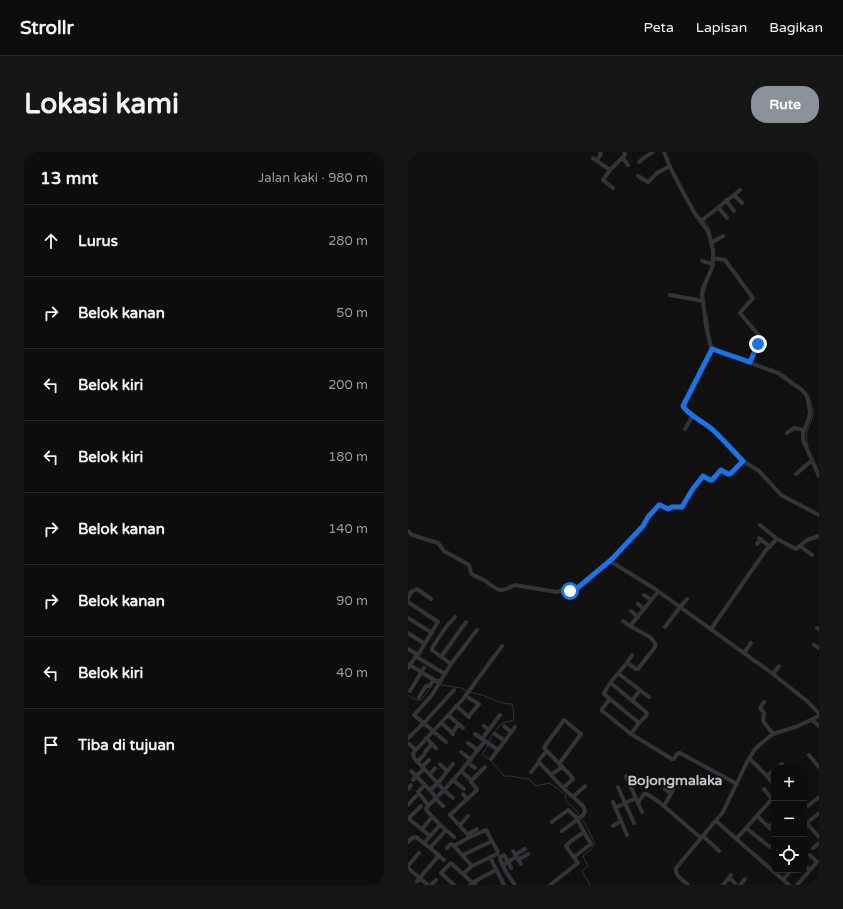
<!DOCTYPE html>
<html lang="id">
<meta charset="utf-8">
<style>
:root{--surface:#0d0d0e;--page:#161617;--text:#f1f3f6;--muted:#9a9c9e;--line:#2d2d2e;--accent:#8c9099}
body{margin:0;font-family:"Varela Round",sans-serif;background:var(--page);color:var(--text)}
.controls{position:absolute;right:12px;bottom:12px;display:grid;overflow:hidden;border-radius:8px;box-shadow:0 2px 10px #0003}
.controls button{width:36px;height:36px;display:grid;place-items:center;padding:0;border:0;border-bottom:1px solid var(--line);background:var(--surface);color:var(--text);font:20px sans-serif}
.stop{position:absolute;width:12px;height:12px;margin:-9px;border:3px solid #1a73e8;border-radius:50%;background:#fff}
.stop.end{background:#1a73e8;border-color:#fff;box-shadow:0 1px 4px #0008}
.list{margin:0;padding:0;list-style:none}
h2{display:flex;justify-content:space-between;align-items:center;height:52px;margin:0;padding:0 16px;font-size:17px}
h2 small{font-size:13px;font-weight:400;color:var(--muted)}
.list li{display:grid;grid-template-columns:26px 1fr auto;gap:12px;align-items:center;box-sizing:border-box;height:72px;padding:0 16px;border-top:1px solid var(--line)}
.list b{display:block;font-size:15px;white-space:nowrap}
.list em{font-size:13px;font-style:normal;color:var(--muted)}
.icon{flex:none;width:22px;height:22px;fill:none;stroke:currentColor;stroke-width:2;stroke-linecap:round;stroke-linejoin:round}
.map{position:relative;flex:none;width:411px;height:733px;overflow:hidden;border-radius:16px}
header{display:flex;align-items:center;gap:24px;box-sizing:border-box;height:56px;padding:0 20px;background:var(--surface);border-bottom:1px solid var(--line)}
header strong{font-size:19px}
nav{display:flex;gap:22px;margin-inline-start:auto;font-size:14px}
.intro{display:flex;align-items:center;justify-content:space-between;box-sizing:border-box;height:96px;padding:0 24px}
h1{margin:0;font-size:28px}
.button{padding:10px 18px;border-radius:16px;background:var(--accent);color:#fff;font-size:14px;font-weight:700}
main{display:flex;gap:24px;padding:0 24px}
aside{flex:1;background:var(--surface);border-radius:16px;box-shadow:0 2px 10px #0003}
.map>svg:first-child{display:block}
.lines{fill:none;stroke-linecap:round;stroke-linejoin:round}
.stream{stroke:#2c363a;stroke-width:1}
.minor{stroke:#333437;stroke-width:4}
.route{stroke:#1a73e8;stroke-width:5}
.labels{text-anchor:middle;dominant-baseline:central;stroke-width:3;stroke-linejoin:round;paint-order:stroke}
.quarter-label{font-size:14px;font-weight:bold;fill:#c4c9cf;stroke:#0c0c0d}
</style>
<header>
<strong>Strollr</strong>
<nav><a>Peta</a><a>Lapisan</a><a>Bagikan</a></nav>
</header>
<div class="intro"><h1>Lokasi kami</h1><a class="button">Rute</a></div>
<main>
<aside>
<h2>13 mnt<small>Jalan kaki · 980 m</small></h2>
<ul class="list">
<li><svg class="icon" aria-label="ahead" viewBox="0 0 24 24"><path d="M12 20V5M6 11l6-6 6 6"/></svg><div><b>Lurus</b></div><em>280 m</em></li>
<li><svg class="icon" aria-label="right" viewBox="0 0 24 24"><path d="M7 20v-9h11M14 6l5 5-5 5"/></svg><div><b>Belok kanan</b></div><em>50 m</em></li>
<li><svg class="icon" aria-label="left" viewBox="0 0 24 24"><path d="M17 20v-9H6M10 6l-5 5 5 5"/></svg><div><b>Belok kiri</b></div><em>200 m</em></li>
<li><svg class="icon" aria-label="left" viewBox="0 0 24 24"><path d="M17 20v-9H6M10 6l-5 5 5 5"/></svg><div><b>Belok kiri</b></div><em>180 m</em></li>
<li><svg class="icon" aria-label="right" viewBox="0 0 24 24"><path d="M7 20v-9h11M14 6l5 5-5 5"/></svg><div><b>Belok kanan</b></div><em>140 m</em></li>
<li><svg class="icon" aria-label="right" viewBox="0 0 24 24"><path d="M7 20v-9h11M14 6l5 5-5 5"/></svg><div><b>Belok kanan</b></div><em>90 m</em></li>
<li><svg class="icon" aria-label="left" viewBox="0 0 24 24"><path d="M17 20v-9H6M10 6l-5 5 5 5"/></svg><div><b>Belok kiri</b></div><em>40 m</em></li>
<li><svg class="icon" aria-label="arrive" viewBox="0 0 24 24"><path d="M6 21V4h12l-3 4 3 4H6"/></svg><div><b>Tiba di tujuan</b></div></li>
</ul>
</aside>
<div class="map">
<svg width="411" height="733" viewBox="0 0 411 733">
<rect width="100%" height="100%" fill="#111112"/>
<g class="lines">
<path class="stream" d="M296,69l4,5 3,8
M296,142l3,-11
M299,163l2,14
M371,219l10,8
M400,294c-5,-17 4,-19 5,-33 0,-5 -2,-11 -4,-16
M33,533l21,3 4,3
M61,540c5,1 9,2 13,3 10,4 19,9 30,9l1,2 1,14 -12,3 -9,10 -4,9
M0,543l5,4 8,1 9,-12
M80,593l-5,8v2l8,6 13,15h5l20,3 7,7 13,-3 8,5 9,8v5l10,9 3,5
M173,666l7,11 7,15 -4,6 -5,3 -3,3 5,10 -6,5 8,14"/>
<path class="minor" d="M256,0l7,17 12,23 11,20 13,18 3,7 3,14v10l-1,7 -9,20 -1,5 4,33 5,21 9,5 58,21 24,17 5,6 3,16 -1,6 -6,15v7l16,36
M185,6l17,12 14,-14 1,-2 -1,-2
M215,6l5,7
M189,8l4,-6 -1,-2
M231,10l6,-5 8,-5
M202,18l-7,10 10,8
M230,24l10,6 9,-9 13,-7
M326,43l6,-5
M318,48l8,11
M310,55l9,11
M293,69l33,-26 8,8
M303,91l12,-7
M305,106l12,2 28,38 -13,15 21,25 -11,24
M294,109l11,3
M262,143l33,6
M304,197l-29,57v1l29,23 31,31 16,10 22,24 38,20
M277,277l8,-14
M379,281l7,-5 10,2
M388,322l16,-14
M0,379l4,4 26,8 6,8 25,14c1,3 1,7 3,9 3,3 8,4 12,6 5,3 10,9 16,10 6,1 10,-4 15,-5l41,7 8,-2 9,1 39,-32 31,-33 5,-9 11,-12h2l7,4 5,-2h8l2,-2 9,-15 11,-14 7,4h2l9,-10 7,4h2l13,-13
M351,386l11,9
M369,387l19,10 11,-9 12,-4
M349,392l4,-5
M392,394l12,9
M202,409l45,28 118,85 34,27 12,12
M236,443l7,5
M0,446l3,-6 6,-3 14,10
M0,450l30,20 -20,33
M230,452l6,5
M223,459l7,6
M0,466l24,15
M215,469l7,5
M257,475l15,-20 7,-8
M409,476l2,1
M303,477l55,-79 11,-11 -17,-14
M0,481l17,11
M406,493l5,3
M0,497l9,5
M336,501l7,-10
M9,505l28,17
M33,505l25,-35
M219,511l5,-8
M0,512l28,17h5
M43,512l-19,-14v-2l14,-21 9,-10
M0,516l8,-12 1,1
M211,522l30,23
M365,522l6,-8
M203,531l36,30 -1,3 -7,7 -35,-29c2,-8 17,-24 23,-31l9,6h2l17,-22v-4l-5,-6 -20,-11 28,-34
M2,539l14,-23
M11,545l7,-11h4l2,-4 4,-1
M202,547l-8,10v2l4,3 25,20 8,-11
M224,549l8,-11
M356,550l-4,6 4,5 -1,8 10,13
M48,554l13,11
M40,563l15,13
M61,564l10,-12 -10,-6
M404,568l7,6
M33,570l12,12
M76,574l5,4
M96,574l7,6
M44,581l7,-9
M67,582l23,16 -7,9
M87,582l10,7
M223,582l41,25h2l3,-5 3,-1 57,31
M0,586l16,-15 30,-33
M18,586l10,10
M74,587l18,-24
M38,590l-32,-27 18,-20 19,-31 26,-34
M0,591l7,6
M60,591l10,7
M90,598l17,-23
M139,599l24,25 2,3 -10,9
M17,600l7,-8
M53,600l10,8
M401,603l10,12
M341,606l18,18 7,9
M9,610l7,-7
M60,611l7,5
M32,612l7,7
M14,615l7,-7
M154,615l-11,8 12,13 20,18 2,5 -1,3 -2,2 -20,15
M369,616l5,-4
M16,617l-8,7 9,9
M3,619l5,5 -3,4
M53,619l9,8
M123,620l8,-10
M22,622l5,-6
M143,623l-12,-13v-2l8,-9 -3,-3 1,-2 19,-26 17,14 -22,30
M218,624l16,36
M359,624l7,-6
M45,628l11,9
M210,635l16,36
M0,637l3,-4
M257,637l6,4
M356,637l10,13
M22,638l8,-7 15,-19
M55,642l4,5
M396,642l1,-1
M165,645l12,-11
M27,646l8,8
M45,646l-9,-8 17,-19 24,-30
M205,650l14,33
M230,651l6,-9h3l12,8 42,36
M0,653l8,-9
M20,653l-10,-13 7,-7 11,12
M256,654l9,-16
M207,656l21,-10
M396,657l15,-12
M349,664l17,16
M0,667l13,-13
M1,667l21,17
M396,668l15,17
M308,669l73,64
M399,671l12,-10
M32,673l-12,-13 -2,-3 1,-2 17,-17 -30,-32 -1,-5 50,-54 39,-53
M52,673l8,-9
M205,674l8,-5
M361,675l5,-6
M338,676l24,19 4,-3
M14,677l10,-12
M78,678l12,22 -1,2 -25,12 -18,-20 16,-9z
M60,682l9,-5
M295,684l16,15
M62,685l-20,-22 27,-25v-1l-6,-7 1,-2 13,-13
M328,687l36,-40
M0,690l4,-4 4,-1 14,11 14,12
M16,691l16,-18 14,12
M22,696l16,-18
M39,696l4,-4 3,2
M405,696l6,-5
M105,699l8,13
M55,703l29,-14
M107,703l10,-6
M82,705l14,28
M166,705l17,-13 -7,-12
M110,708l10,-6
M95,713l5,-3 -4,-7 -4,2c1,10 10,20 15,28
M396,713l6,5
M0,714l11,-13
M64,714l-9,8 12,11
M0,716l20,17
M103,716l-3,-6 8,-5
M321,726l6,5
M375,728l8,-10
M6,733l25,-30
M23,733l5,-5
M46,733l-13,-12 10,-10 12,11
M62,733l9,-6 17,-9
M142,733l28,-22 -11,-15 -1,-2 5,-5 13,-9 -8,-15 -8,-7 -16,12
M280,733c-5,-5 -14,-10 -12,-17l47,-56 24,-50 8,-13 9,-8 9,-7 25,-8 21,-10
M315,733l8,-10
M332,733l5,-6
M389,733l20,-23 -7,-7
M407,733l4,-4"/>
</g>
<g class="lines">
<path class="route" d="M162,439l5,-1 37,-31 31,-33 5,-9 11,-12h1l8,4 4,-2h10l10,-17 11,-14 7,4h2l9,-10 7,4h2l13,-13c-10,-10 -20,-22 -31,-32 -8,-7 -24,-14 -29,-23l29,-57 38,13 8,-18"/>
</g>
<g class="labels">
<g class="quarter-label">
<text x="267" y="628">Bojongmalaka</text>
</g>
</g>
</svg>
<div class="controls">
<button>+</button>
<button>−</button>
<button><svg class="icon" aria-label="locate" viewBox="0 0 24 24"><circle cx="12" cy="12" r="6"/><path d="M12 2v4M12 18v4M2 12h4M18 12h4"/></svg></button>
</div>
<div class="stop" style="left:162px;top:439px"></div>
<div class="stop end" style="left:350px;top:192px"></div>
</div>
</main>
